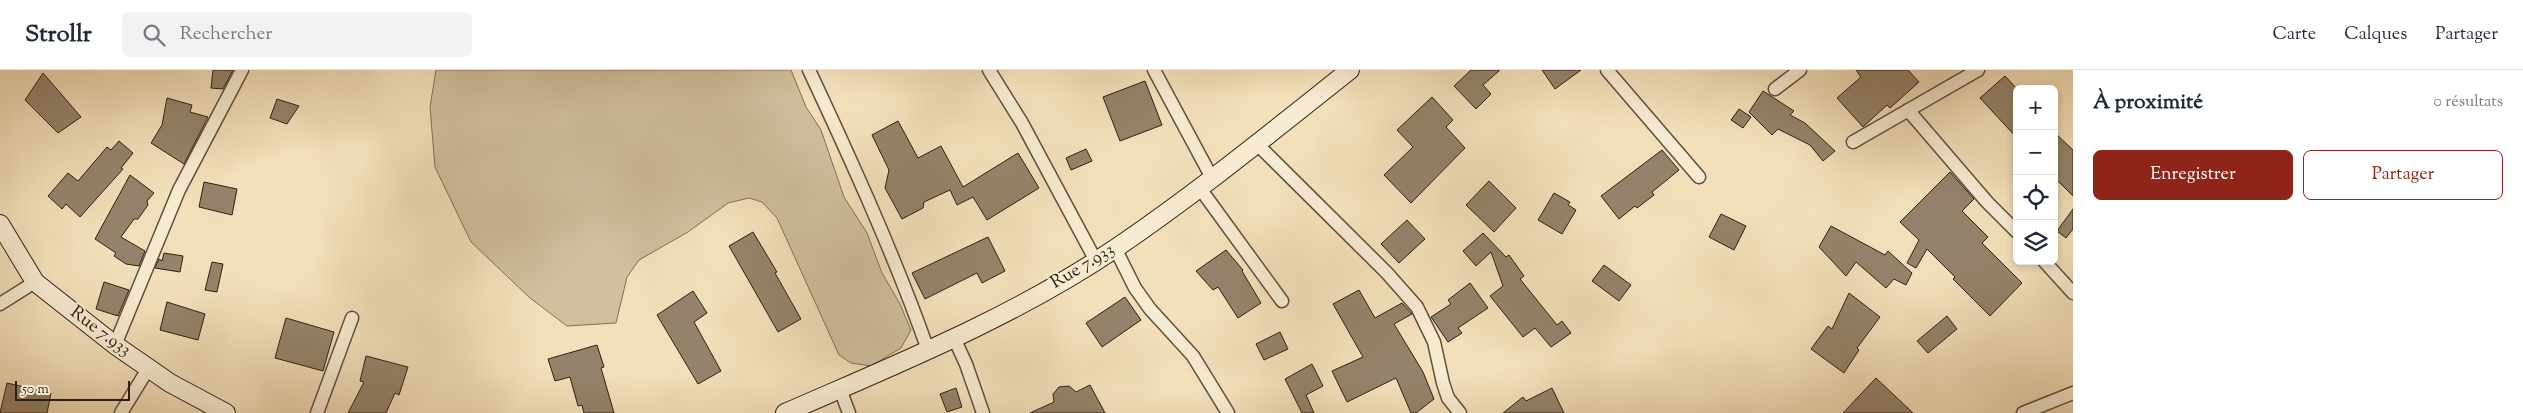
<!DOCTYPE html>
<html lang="fr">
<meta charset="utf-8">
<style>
:root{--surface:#fff;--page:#f2f2f3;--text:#1f2937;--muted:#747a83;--line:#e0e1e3;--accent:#8f2418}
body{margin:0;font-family:"Sorts Mill Goudy",serif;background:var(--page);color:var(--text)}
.controls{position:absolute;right:15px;top:15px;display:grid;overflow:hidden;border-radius:8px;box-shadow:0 2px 8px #0003}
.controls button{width:45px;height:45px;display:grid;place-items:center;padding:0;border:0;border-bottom:1px solid var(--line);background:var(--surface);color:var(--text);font:25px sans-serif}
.scale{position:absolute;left:15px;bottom:12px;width:115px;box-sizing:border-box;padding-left:5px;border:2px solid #2d1f16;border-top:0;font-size:14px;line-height:18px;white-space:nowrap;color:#2d1f16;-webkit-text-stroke:4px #f7ebd2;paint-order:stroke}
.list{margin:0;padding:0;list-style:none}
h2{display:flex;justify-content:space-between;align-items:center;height:65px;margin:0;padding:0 20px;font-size:21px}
h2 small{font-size:16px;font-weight:400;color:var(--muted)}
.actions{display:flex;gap:10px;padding:15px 20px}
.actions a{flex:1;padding:11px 0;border:1px solid var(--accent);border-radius:8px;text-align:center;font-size:18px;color:var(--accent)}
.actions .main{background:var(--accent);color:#fff}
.icon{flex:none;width:28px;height:28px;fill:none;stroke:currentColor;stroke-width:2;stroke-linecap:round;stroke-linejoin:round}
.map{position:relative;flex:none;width:2073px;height:343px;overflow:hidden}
header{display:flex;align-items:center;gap:30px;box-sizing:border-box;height:70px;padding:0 25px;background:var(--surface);border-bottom:1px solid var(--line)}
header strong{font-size:24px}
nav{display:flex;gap:28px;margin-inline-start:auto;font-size:18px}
.search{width:350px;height:45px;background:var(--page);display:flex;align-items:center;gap:12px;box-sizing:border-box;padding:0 18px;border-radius:8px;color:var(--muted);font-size:19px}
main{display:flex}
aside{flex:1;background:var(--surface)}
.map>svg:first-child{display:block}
.green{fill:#d1bf9e;stroke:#7f6f5a}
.building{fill:#94836b;stroke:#2d1f16}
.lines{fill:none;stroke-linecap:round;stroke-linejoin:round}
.street-casing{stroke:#5e4f3f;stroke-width:15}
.secondary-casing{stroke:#2d1f16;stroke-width:20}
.street{stroke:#f7ebd2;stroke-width:12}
.secondary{stroke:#f7ebd2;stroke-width:18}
.labels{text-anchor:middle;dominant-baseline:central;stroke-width:4;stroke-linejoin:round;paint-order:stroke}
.street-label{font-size:18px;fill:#2d1f16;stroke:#f7ebd2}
</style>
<header>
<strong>Strollr</strong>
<div class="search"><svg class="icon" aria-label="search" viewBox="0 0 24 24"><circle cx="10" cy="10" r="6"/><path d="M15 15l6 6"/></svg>Rechercher</div>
<nav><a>Carte</a><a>Calques</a><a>Partager</a></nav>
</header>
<main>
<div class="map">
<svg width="2073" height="343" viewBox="0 0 2073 343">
<rect width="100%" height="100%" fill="#f3e0ba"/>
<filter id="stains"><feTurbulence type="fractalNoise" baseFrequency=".004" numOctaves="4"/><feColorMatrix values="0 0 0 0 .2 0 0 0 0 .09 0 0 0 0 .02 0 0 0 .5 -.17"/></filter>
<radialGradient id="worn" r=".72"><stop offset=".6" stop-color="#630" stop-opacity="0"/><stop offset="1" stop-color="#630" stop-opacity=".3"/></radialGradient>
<path class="green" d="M436,0h355l15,37 15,23 23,67 23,36 15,40 18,31 11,26 -10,18 -30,18 -20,-3 -12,-8 -62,-137 -15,-16 -13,-4 -21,5 -40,29 -49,28 -12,17 -11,46 -49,3 -37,-28 -59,-56 -36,-75 -5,-60z"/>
<path class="building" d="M213,0h20l-10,19 -12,-1z
M1471,0h29l-17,15 8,9 -15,15 -22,-23z
M1542,0h39l-26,19z
M1856,0h52l11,12 -29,26 -3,-3 -24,22 -26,-29 24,-21z
M43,3l38,44 -23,16 -33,-33z
M2005,6l12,13v49l-37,-40z
M1145,11l17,44 -42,16 -17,-44z
M1763,21l31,20 -4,4 15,8 30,28 -12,10 -13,-16 -32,-16 -6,6 -23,-23z
M1432,27l21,23 -7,7 19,21 -54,55 -27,-28 29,-28 -16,-17z
M167,28l25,7 -2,7 18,5 -24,47 -33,-21 11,-18z
M277,29l22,7 -12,18 -17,-6z
M1739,39l12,8 -8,11 -12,-8z
M898,51l20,37 23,-12 22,41 55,-34 21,35 -52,32 -14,-23 -16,8 -7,-15 -26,12 -1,6 -21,11 -17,-31 4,-18 -17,-35z
M2054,62l19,18v46l-19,-19z
M119,71l14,12 -12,15 2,1 -43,48 -14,-13 -4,5 -14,-13 20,-23 10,8 29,-34 4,3z
M1086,79l6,12 -21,9 -5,-12z
M1662,80l17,20 -27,22 2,3 -17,13 -2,-2 -16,13 -18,-23z
M1950,102l24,27 -12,12 26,26 -6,6 40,40 -32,33 -37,-37 2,-2 -28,-28 -11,19 -9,-5 12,-23 -19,-18z
M130,105l24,18 -7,8 1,4 -10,14h-4l-13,18 24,14 -6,15 -13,-2 -12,-8 2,-3 -21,-14z
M1489,111l27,27 -22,24 -28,-27z
M204,112l33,7 -5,26 -33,-8z
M1554,123l16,9 -2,3 8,5 -14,24 -24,-14z
M2073,139v20l-7,9 -9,-7z
M1721,144l25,12 -12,24 -25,-13z
M1407,150l18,19 -26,24 -18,-19z
M1831,156l54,29 3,-4 24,22 -6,12 -12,-6 -8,9 -30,-26 -10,14 -27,-29z
M753,162l24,40 -2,1 26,46 -23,13 -49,-86z
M1483,163l23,24 3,-2 15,21 -4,3 37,46 5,-4 9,12 -20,14 -16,-19 -12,9 -33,-41 13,-10 -12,-34 -15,14 -13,-15z
M988,167l17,34 -23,12 -5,-10 -52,26 -13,-26z
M1226,180l17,20 -1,1 19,32 -23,15 -20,-31 -5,3 -17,-19z
M164,183l19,3 -3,16 -25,-4 4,-9 3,2z
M212,192l11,2 -6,28 -12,-2z
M1604,195l27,20 -12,16 -27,-20z
M104,212l25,8 -11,26 -22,-7z
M1470,213l18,25 -30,20 4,5 -14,9 -17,-25 20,-13 -3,-4z
M1359,220l16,28 27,-15 10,11 -18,10 29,48 11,27 -18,14h-5l-15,-35 -49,24 -15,-31 31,-14 -30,-53z
M693,221l14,22 -13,9 27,49 -23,13 -41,-69z
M1849,223l31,24 -23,31 2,2 -15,23 -33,-24 17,-23 4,3z
M1125,227l16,23 -39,27 -16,-24z
M167,232l38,12 -7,26 -38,-10z
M1947,246l10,13 -29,24 -11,-12z
M286,248l48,14 -11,39 -48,-13z
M1280,262l8,17 -24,11 -8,-16z
M597,275l7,22 -3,1 13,45h-30l-2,-8 -4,1 -8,-29 -15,4 -7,-22z
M366,286l42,11 -9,28 -4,-2 -9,20h-38l16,-31 -4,-1z
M1312,294l11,22 -17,9 8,18h-12l-17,-34z
M1876,308l37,35h-70z
M7,313l44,10 -4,20h-47z
M1090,315l15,28h-75l24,-11 -1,-8 6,-7 10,-1 7,6z
M956,318l6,19 -15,5 -7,-18z
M1552,318l12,25h-61l20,-16 3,4z"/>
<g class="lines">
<defs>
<path id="street" d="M809,0c43,92 85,184 119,280
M989,0l33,53 74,138
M1154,0l58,108
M1607,0l92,107
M1775,19l25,-19
M1908,40l79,92 30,30
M1853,72l125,-72
M1257,74l130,129 30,34 17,35 9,41 5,15 12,15
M1199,117l83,114
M1115,178l20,40 15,21 43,47 35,57
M2044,191l29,32
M0,234l35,-22
M954,268l12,26 17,49
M115,275l64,-155 63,-120
M840,319l9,24
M121,343l27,-44
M317,343l35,-95
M2023,343l50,-20"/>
<path id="secondary" d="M0,154l35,58 80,63 55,38 56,30
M785,343c112,-49 229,-96 331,-165 81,-55 157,-117 234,-178"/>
</defs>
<use href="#street" class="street-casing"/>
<use href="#secondary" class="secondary-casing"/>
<use href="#street" class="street"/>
<use href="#secondary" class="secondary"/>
</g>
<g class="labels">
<g class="street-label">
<text transform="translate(1083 197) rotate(-31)">Rue 7.933</text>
<text transform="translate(100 262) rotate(37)">Rue 7.933</text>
</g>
</g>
<rect width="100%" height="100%" filter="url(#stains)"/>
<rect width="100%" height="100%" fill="url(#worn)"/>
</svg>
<div class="controls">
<button>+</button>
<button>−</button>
<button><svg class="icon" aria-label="locate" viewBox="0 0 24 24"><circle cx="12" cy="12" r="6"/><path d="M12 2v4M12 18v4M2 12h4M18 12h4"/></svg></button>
<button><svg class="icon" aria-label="layers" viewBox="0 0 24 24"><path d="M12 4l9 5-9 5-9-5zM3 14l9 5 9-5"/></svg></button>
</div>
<div class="scale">50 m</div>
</div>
<aside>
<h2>À proximité<small>0 résultats</small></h2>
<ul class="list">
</ul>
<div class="actions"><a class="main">Enregistrer</a><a>Partager</a></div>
</aside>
</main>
